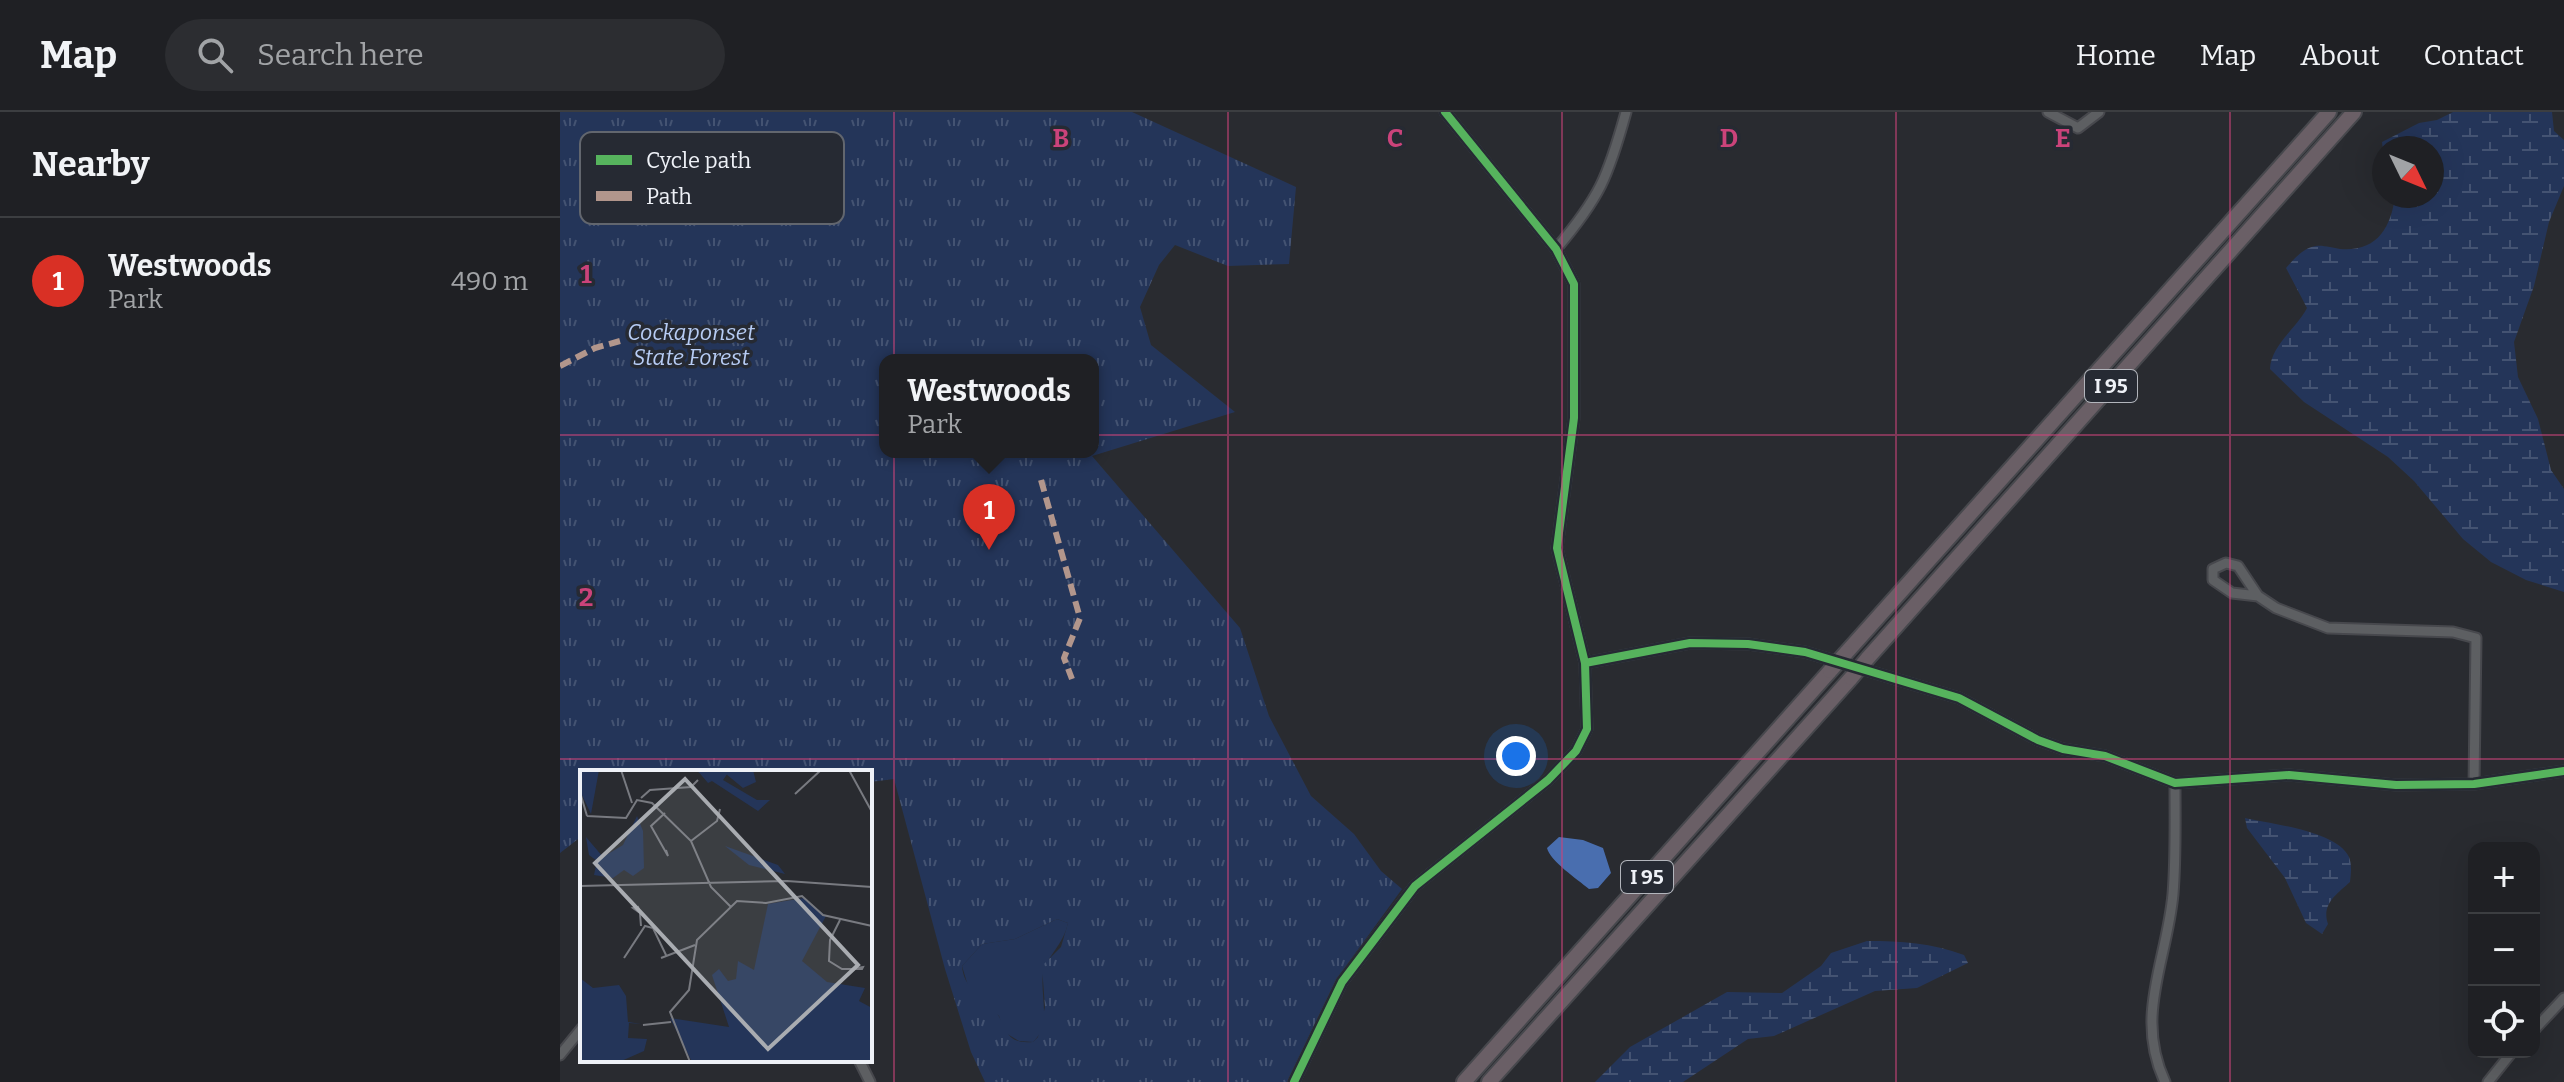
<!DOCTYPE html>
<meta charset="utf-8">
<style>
:root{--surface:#1f2024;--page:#2c2d31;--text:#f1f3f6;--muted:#a1a3a6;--line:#3c3e41;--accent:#d93025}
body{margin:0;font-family:Bitter,serif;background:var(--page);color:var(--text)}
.controls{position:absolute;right:24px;bottom:24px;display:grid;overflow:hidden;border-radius:16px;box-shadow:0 8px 32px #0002}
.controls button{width:72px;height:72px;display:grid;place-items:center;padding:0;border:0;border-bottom:2px solid var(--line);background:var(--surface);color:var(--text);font:40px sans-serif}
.compass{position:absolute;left:1812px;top:24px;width:72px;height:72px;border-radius:50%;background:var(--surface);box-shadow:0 8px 32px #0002;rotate:133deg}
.you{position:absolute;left:956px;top:644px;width:28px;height:28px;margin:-20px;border:6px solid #fff;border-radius:50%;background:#1a73e8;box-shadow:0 0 0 12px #1a73e833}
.badge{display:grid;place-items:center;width:52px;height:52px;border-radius:50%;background:var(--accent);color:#fff;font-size:26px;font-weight:700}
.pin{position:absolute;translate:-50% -66px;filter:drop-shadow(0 2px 4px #0008)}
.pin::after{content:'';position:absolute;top:42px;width:28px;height:24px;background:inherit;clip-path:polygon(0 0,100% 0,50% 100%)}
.popup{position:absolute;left:319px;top:242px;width:220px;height:104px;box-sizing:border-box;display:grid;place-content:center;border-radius:16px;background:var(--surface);filter:drop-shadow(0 2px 6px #0005);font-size:26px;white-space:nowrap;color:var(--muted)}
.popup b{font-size:30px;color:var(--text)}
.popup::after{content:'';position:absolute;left:50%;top:100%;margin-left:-16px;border:16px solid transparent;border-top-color:var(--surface)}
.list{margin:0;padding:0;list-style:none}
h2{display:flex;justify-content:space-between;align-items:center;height:104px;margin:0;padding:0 32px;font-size:34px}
h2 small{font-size:26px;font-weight:400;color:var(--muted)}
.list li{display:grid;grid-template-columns:52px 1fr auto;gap:24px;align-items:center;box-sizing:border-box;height:128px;padding:0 32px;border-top:2px solid var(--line)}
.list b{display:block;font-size:30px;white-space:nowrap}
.list p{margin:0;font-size:26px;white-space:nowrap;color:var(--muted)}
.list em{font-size:26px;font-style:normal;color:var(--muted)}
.icon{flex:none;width:44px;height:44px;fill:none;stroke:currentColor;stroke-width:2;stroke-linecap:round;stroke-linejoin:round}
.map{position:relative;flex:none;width:2004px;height:970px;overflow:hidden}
header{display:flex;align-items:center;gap:48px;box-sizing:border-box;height:112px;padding:0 40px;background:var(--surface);border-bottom:2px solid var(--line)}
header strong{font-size:38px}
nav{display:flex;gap:44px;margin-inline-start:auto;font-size:28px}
.search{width:560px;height:72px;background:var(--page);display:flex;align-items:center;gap:20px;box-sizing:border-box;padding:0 28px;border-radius:44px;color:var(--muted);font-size:30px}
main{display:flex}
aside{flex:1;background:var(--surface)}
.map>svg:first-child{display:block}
.grass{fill:#243559}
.wetland{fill:url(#wetland-marsh)}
.park{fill:url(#park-tufts);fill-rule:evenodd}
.water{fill:#496eaf}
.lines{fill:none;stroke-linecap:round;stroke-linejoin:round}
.minor-casing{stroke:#47484d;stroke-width:13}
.highway-casing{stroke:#47484d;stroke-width:18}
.minor{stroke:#5d5f62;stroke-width:9}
.highway{stroke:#6a5f66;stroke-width:14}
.highway-bridge-casing{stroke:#47484d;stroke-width:18;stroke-linecap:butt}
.highway-bridge{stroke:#6a5f66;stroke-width:14}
.quiet{stroke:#b2968c;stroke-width:6;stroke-dasharray:12 6;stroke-linecap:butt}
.cycleway-casing{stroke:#262a33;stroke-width:13}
.cycleway{stroke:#56b35d;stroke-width:8}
.grid{fill:none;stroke:#cb437a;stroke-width:2;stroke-opacity:0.55}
.labels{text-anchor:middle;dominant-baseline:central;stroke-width:7;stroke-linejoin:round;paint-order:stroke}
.shield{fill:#262a33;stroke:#b2b5bc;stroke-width:2}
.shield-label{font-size:20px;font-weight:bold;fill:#eef1f7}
.park-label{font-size:22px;font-style:italic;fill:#b7ccf4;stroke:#262a33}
.inset-road{fill:none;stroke:#787a80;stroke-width:2}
.view{fill:#a9acb1;fill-opacity:0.15;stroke:#a9acb1;stroke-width:4}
.inset-edge{fill:none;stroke:#eef1f7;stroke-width:4}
.key{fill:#262a33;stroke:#62666e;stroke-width:2}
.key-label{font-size:22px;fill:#eef1f7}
.grid-label{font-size:26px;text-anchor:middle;font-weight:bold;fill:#cb437a;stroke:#262a33;stroke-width:7;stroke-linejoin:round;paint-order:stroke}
</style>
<header>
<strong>Map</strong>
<div class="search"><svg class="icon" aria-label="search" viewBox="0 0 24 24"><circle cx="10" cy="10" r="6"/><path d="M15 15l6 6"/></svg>Search here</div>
<nav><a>Home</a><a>Map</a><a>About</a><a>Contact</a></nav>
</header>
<main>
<aside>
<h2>Nearby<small></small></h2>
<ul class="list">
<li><span class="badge">1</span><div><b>Westwoods</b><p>Park</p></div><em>490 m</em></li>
</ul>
</aside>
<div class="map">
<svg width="2004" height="970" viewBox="0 0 2004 970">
<defs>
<pattern id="wetland-marsh" width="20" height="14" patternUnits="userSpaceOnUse" patternTransform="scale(2)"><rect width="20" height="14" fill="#243559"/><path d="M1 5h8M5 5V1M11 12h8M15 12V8" fill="none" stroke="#445372"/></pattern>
<pattern id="park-tufts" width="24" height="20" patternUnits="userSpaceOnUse" patternTransform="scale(2)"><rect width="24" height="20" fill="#243559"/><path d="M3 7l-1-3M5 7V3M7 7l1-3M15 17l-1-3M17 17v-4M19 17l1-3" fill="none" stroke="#445372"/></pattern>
</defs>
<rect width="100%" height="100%" fill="#292b30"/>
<path class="grass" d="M497,807l11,4c-4,21 -22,34 -25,51 -3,22 9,51 -10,68l-14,-1 -15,-9 -5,-16 -31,-30 -6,-20 20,-22 33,-5z"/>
<path class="wetland" d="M1893,0h99l2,19 10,9v46l-15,36 -15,64 -20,56 4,35 20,42 13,51 13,19v103l-38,-12 -35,-18 -28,-23 -49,-58 -26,-24 -84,-55 -34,-33c1,-24 26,-40 37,-61l-21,-40c8,-9 17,-20 30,-22 7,-1 17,2 24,3 36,3 51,-20 55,-53h37v-48h-48v10l-2,-16 37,-19 18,-3z
M1685,706c26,6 92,13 104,39 3,8 2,16 1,25 -13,12 -29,22 -22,42l-6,10 -16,-11 -21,-45 -38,-50z
M1307,829c34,0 65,2 97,14l4,8 -51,25 -42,3 -101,45 -26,3 -65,43h-88l35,-35 97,-55 55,1 39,-27 10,-13z"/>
<path class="park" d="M0,0h572l164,75 -7,77 -61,2 -53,-21 -16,20 -19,42 11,38 84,67 -143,44 148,172 29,88 42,80 43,38 27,37 21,18 -56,77 -58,116h-303l-14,-30 -26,-83 -51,-190 -24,3v-10h-288v64l-22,17zM325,248h208v92h-208zM497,807l11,4 -7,24 -19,19 3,41 -7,30 -5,5c-30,3 -26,-17 -39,-33 -13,-16 -30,-19 -32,-43l20,-22 33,-5z"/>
<path class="water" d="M999,725l24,3 20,8 8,25 -13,15 -9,1c-12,-10 -39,-28 -42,-41z"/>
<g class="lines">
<defs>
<path id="minor" d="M1488,0l30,16 21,-16
M996,137c44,-52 52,-72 70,-137
M1698,484l-26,-3 -19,-13v-11l13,-6 12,3 20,30 18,12 52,20 125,4 23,6 -2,146
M1025,551l105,-20 58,1 57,8 154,46 79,42 25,9 42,7 70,27 114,-8 107,10 78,-1 90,-13
M1974,918l30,-32
M0,943l22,-27
M299,948l11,22
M734,970l48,-100 73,-96 133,-106 28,-29 11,-22 -2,-66 -28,-115 17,-130v-134l-18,-35 -111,-137
M1605,970c-31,-66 2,-121 8,-188 3,-37 2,-74 2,-111
M1928,970l24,-30"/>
<path id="highway" d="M1286,541l483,-541
M1307,547l487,-547
M904,970l366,-411
M929,970l362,-404"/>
</defs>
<use href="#minor" class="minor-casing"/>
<use href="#highway" class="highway-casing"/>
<use href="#minor" class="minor"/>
<use href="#highway" class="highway"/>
<defs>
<path id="highway-bridge" d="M1270,559l16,-18
M1291,566l16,-19"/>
</defs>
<use href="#highway-bridge" class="highway-bridge-casing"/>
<use href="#highway-bridge" class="highway-bridge"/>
<path class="quiet" d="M0,254l35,-18 25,-7
M481,368l39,138 -16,40 8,21"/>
<defs>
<path id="cycleway" d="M1025,551l105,-20 58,1 57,8 154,46 79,42 25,9 42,7 70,27 114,-8 107,10 78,-1 90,-13
M734,970l48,-100 73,-96 133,-106 28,-29 11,-22 -2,-66 -28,-115 17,-130v-134l-18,-35 -111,-137"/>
</defs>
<use href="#cycleway" class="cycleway-casing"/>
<use href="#cycleway" class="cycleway"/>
</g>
<path class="grid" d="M334,0v970M668,0v970M1002,0v970M1336,0v970M1670,0v970M0,323h2004M0,647h2004"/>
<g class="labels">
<g class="shield">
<rect x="1525" y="258" width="52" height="32" rx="6"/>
<rect x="1061" y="749" width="52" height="32" rx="6"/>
</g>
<g class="shield-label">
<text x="1551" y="274">I 95</text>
<text x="1087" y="765">I 95</text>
</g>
<g class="park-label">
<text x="131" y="220">Cockaponset<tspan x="131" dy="25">State Forest</tspan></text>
</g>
</g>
<g transform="translate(20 658)">
<rect width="292" height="292" fill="#292b30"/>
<path d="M117,0h56l3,12 -13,6 -17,-14 -18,9zM57,46l6,15 1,37 -11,8 -9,-6 -11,8 -19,-3 3,-14 -8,-6 -3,-18 17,20 20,-12zM145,76l53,19 7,9 -36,-9z" fill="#243559"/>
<path d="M0,0h19l-8,44 -11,-23zM115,0h35l-7,10 34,20h13l-12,11zM224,128l22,18 -24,45 25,21 38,6 -6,13 13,7v54h-180l-22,-44 59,9 -17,-52 7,-6 9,12 8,-2 2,-18 16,9 14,-66zM0,208l13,10 26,-3 7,11 2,26 14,2 -13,-1 -1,15 19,1 -3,12 -25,11h-39z" fill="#243559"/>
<path class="inset-road" d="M41,0l11,33M269,0l23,42M0,22l7,24M215,24l26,-24M61,28l9,-8 41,-3 7,-7M85,43l-14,13 17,30 -2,-6M7,46l39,2 11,-18 15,3 39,38 20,46 20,20M111,71l26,-20 3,-12M0,116l207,-5 85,6M60,143l-7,-5 5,-1 2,6v1l1,12M260,150l-10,20 -1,21 13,8h20l1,-2 -6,1M48,182l-4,6 21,-32 8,2 13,27M81,188l34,-13M69,255h-6l28,-3M110,292l-20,-50 19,-22 8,-50 40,-39 29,2 36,-7 21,19 49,11"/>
<path class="view" d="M105,9l173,186 -90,84 -173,-186z"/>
<rect width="292" height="292" class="inset-edge"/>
</g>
<rect x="20" y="20" width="264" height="92" rx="12" class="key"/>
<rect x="36" y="43" width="36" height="10" fill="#56b35d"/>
<rect x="36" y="79" width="36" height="10" fill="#b2968c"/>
<g class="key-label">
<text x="86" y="56">Cycle path</text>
<text x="86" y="92">Path</text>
</g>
<g class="grid-label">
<text x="501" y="35">B</text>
<text x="835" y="35">C</text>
<text x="1169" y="35">D</text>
<text x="1503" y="35">E</text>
<text x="26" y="171">1</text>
<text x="26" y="494">2</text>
</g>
</svg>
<div class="controls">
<button>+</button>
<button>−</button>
<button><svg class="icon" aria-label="locate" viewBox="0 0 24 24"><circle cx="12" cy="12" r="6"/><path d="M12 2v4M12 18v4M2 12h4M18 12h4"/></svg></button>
</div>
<svg class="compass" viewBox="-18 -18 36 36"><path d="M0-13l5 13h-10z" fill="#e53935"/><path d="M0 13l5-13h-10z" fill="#a1a3a6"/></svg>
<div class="you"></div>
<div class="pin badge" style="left:429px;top:438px">1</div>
<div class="popup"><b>Westwoods</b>Park</div>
</div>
</main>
